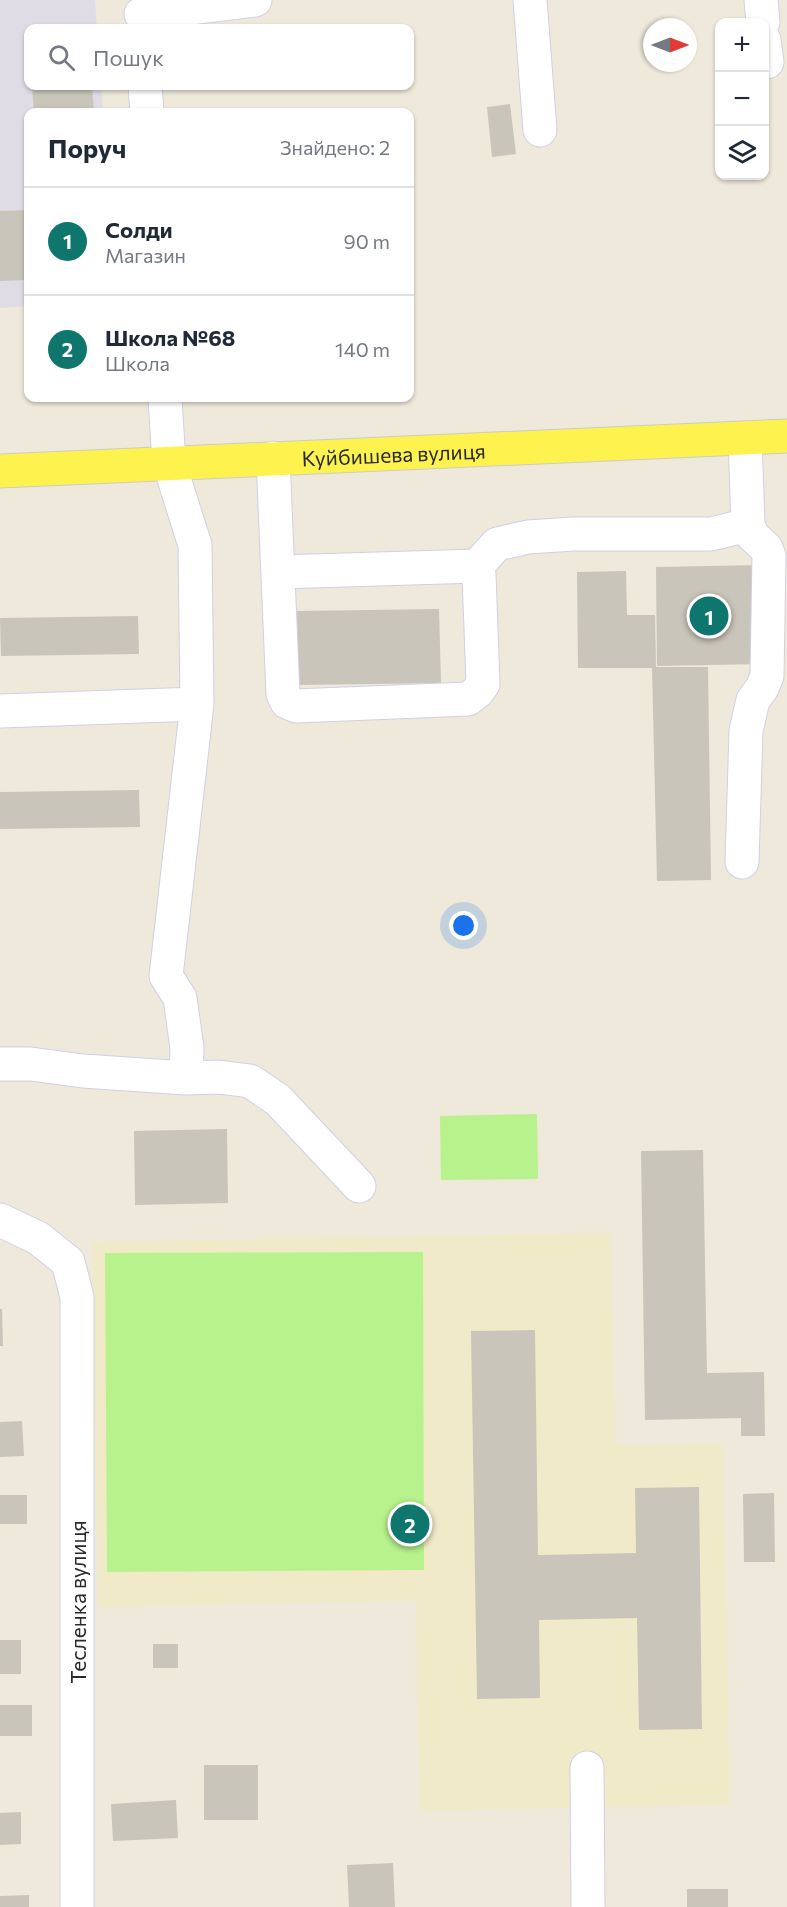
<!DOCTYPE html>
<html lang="uk">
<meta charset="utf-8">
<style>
:root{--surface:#fff;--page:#f2f2f3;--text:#1f2937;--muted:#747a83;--line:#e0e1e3;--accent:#0f766e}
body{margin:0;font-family:Commissioner,sans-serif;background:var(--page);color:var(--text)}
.controls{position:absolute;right:18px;top:18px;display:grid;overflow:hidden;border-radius:12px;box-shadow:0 2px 4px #0004}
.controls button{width:54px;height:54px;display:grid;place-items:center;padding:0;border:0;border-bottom:2px solid var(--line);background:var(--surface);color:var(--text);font:30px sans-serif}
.compass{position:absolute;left:643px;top:18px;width:54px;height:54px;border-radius:50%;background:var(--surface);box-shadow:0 2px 4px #0004;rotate:90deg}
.you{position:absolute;left:464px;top:926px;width:21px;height:21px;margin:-15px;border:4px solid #fff;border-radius:50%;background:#1a73e8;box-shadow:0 0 0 9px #1a73e833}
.badge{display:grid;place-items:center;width:39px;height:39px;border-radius:50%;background:var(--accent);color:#fff;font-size:20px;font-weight:700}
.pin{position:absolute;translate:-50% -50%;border:3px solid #fff;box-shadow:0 2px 6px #0006}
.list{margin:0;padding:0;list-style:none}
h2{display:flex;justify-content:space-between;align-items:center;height:78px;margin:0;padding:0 24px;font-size:26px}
h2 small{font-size:20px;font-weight:400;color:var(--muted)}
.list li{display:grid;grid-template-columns:39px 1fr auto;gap:18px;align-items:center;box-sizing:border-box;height:108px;padding:0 24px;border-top:2px solid var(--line)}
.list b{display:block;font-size:22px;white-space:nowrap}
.list p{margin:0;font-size:20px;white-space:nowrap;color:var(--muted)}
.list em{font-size:20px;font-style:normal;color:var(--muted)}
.icon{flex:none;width:33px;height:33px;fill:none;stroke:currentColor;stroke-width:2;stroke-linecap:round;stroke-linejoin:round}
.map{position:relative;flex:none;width:787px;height:1907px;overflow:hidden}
.search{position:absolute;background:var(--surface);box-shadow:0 2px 4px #0004;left:24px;top:24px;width:390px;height:66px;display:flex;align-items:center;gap:15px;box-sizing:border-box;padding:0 21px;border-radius:12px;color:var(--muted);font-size:22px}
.panel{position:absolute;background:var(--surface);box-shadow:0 2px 4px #0004;left:24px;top:108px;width:390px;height:294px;border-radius:12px}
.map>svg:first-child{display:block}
.industrial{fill:#e0dce5}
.education{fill:#f1eac8}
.pitch{fill:#b7f28c}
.building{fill:#c9c5ba}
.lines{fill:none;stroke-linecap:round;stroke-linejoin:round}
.minor-casing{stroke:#d0d0e5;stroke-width:35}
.major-casing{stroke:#ccc;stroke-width:35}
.minor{stroke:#fff;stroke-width:33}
.major{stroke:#fef24f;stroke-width:33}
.labels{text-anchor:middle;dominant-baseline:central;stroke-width:4.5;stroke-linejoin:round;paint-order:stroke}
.street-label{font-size:21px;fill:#2a2a2a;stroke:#fff}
</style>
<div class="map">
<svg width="787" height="1907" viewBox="0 0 787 1907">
<rect width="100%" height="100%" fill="#eee9db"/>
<path class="industrial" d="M0,0h95l2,28h-69v58h73l2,26h-75v194l-28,2z"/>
<path class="education" d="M611,1233l4,212 108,-1 7,361 -310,6 -4,-210 -318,6 -6,-365z"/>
<path class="pitch" d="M537,1114l1,65 -97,1 -1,-64z
M423,1252l1,318 -317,2 -2,-319z"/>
<path class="building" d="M32,86h60l2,26h-60z
M510,104l6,50 -24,3 -5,-50z
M28,210v70l-28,1v-70z
M761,565l2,99 -106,2 -1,-99z
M626,571l1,44h28l1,52h52l3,213 -54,1 -5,-213h-74l-1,-96z
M439,609l2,74 -143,2 -1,-74z
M138,616l1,38 -138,2 -1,-38z
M139,790l1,37 -140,2v-37z
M227,1129l1,74 -93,2 -1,-74z
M703,1150l4,223 57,-1 1,64h-24v-18l-96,2 -4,-269z
M0,1309h2l1,37h-3z
M535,1330l3,225 98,-2 -1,-65 64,-1 3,242 -63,1 -2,-112 -98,2 1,78 -63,1 -6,-368z
M22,1421l2,35 -24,1v-35z
M774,1493l1,69h-31l-1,-68z
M0,1495h27v29h-27z
M0,1640h21v34h-21z
M153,1644h25v24h-25z
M0,1705h32v31h-32z
M204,1765h54v55h-54z
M176,1800l2,38 -65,3 -2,-37z
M21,1812v32l-21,1v-32z
M393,1863l2,44h-46l-2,-42z
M687,1889h41v18h-41z
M29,1895v12h-29v-11z"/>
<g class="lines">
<defs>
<path id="minor" d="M530,0l10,130
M761,0l2,22
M141,14l114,-14
M764,40l3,22
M145,86l2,26
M165,398l4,65 26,82 2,159 -31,272 14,22 7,50 -1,30
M273,458l10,236 4,8 9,4 172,-7 9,-7 6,-8 -4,-110 -2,-8 -198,6
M477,566l20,-22 31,-7 45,-3h138l37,-9
M0,711l197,-7
M742,862l4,-131 7,-31 9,-12 5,-12 2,-120 -3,-8 -13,-12 -5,-11 -3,-87
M0,1064h31l52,7 103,7 32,-1 32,4 28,19 81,86
M0,1220l38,18 30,24 9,35v610
M587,1768l1,139"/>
<g id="major">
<path id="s1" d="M0,471l787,-35"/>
</g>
</defs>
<use href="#minor" class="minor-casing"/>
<use href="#major" class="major-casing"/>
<use href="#minor" class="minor"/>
<use href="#major" class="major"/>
</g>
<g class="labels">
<g class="street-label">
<text stroke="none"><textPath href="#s1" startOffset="394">Куйбишева вулиця</textPath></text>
<text transform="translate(77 1602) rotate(-90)">Тесленка вулиця</text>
</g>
</g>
</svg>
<div class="controls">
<button>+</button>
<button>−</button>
<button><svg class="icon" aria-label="layers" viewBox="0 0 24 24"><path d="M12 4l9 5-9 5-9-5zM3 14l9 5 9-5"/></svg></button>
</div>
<svg class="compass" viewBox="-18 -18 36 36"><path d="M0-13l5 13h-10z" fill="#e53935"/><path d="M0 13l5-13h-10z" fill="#747a83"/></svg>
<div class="you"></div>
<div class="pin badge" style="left:709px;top:616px">1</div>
<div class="pin badge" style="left:410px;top:1524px">2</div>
<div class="search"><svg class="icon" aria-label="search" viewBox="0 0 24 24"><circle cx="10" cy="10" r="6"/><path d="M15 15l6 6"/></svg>Пошук</div>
<section class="panel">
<h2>Поруч<small>Знайдено: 2</small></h2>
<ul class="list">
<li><span class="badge">1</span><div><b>Солди</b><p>Магазин</p></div><em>90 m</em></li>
<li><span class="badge">2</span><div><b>Школа №68</b><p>Школа</p></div><em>140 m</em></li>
</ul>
</section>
</div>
